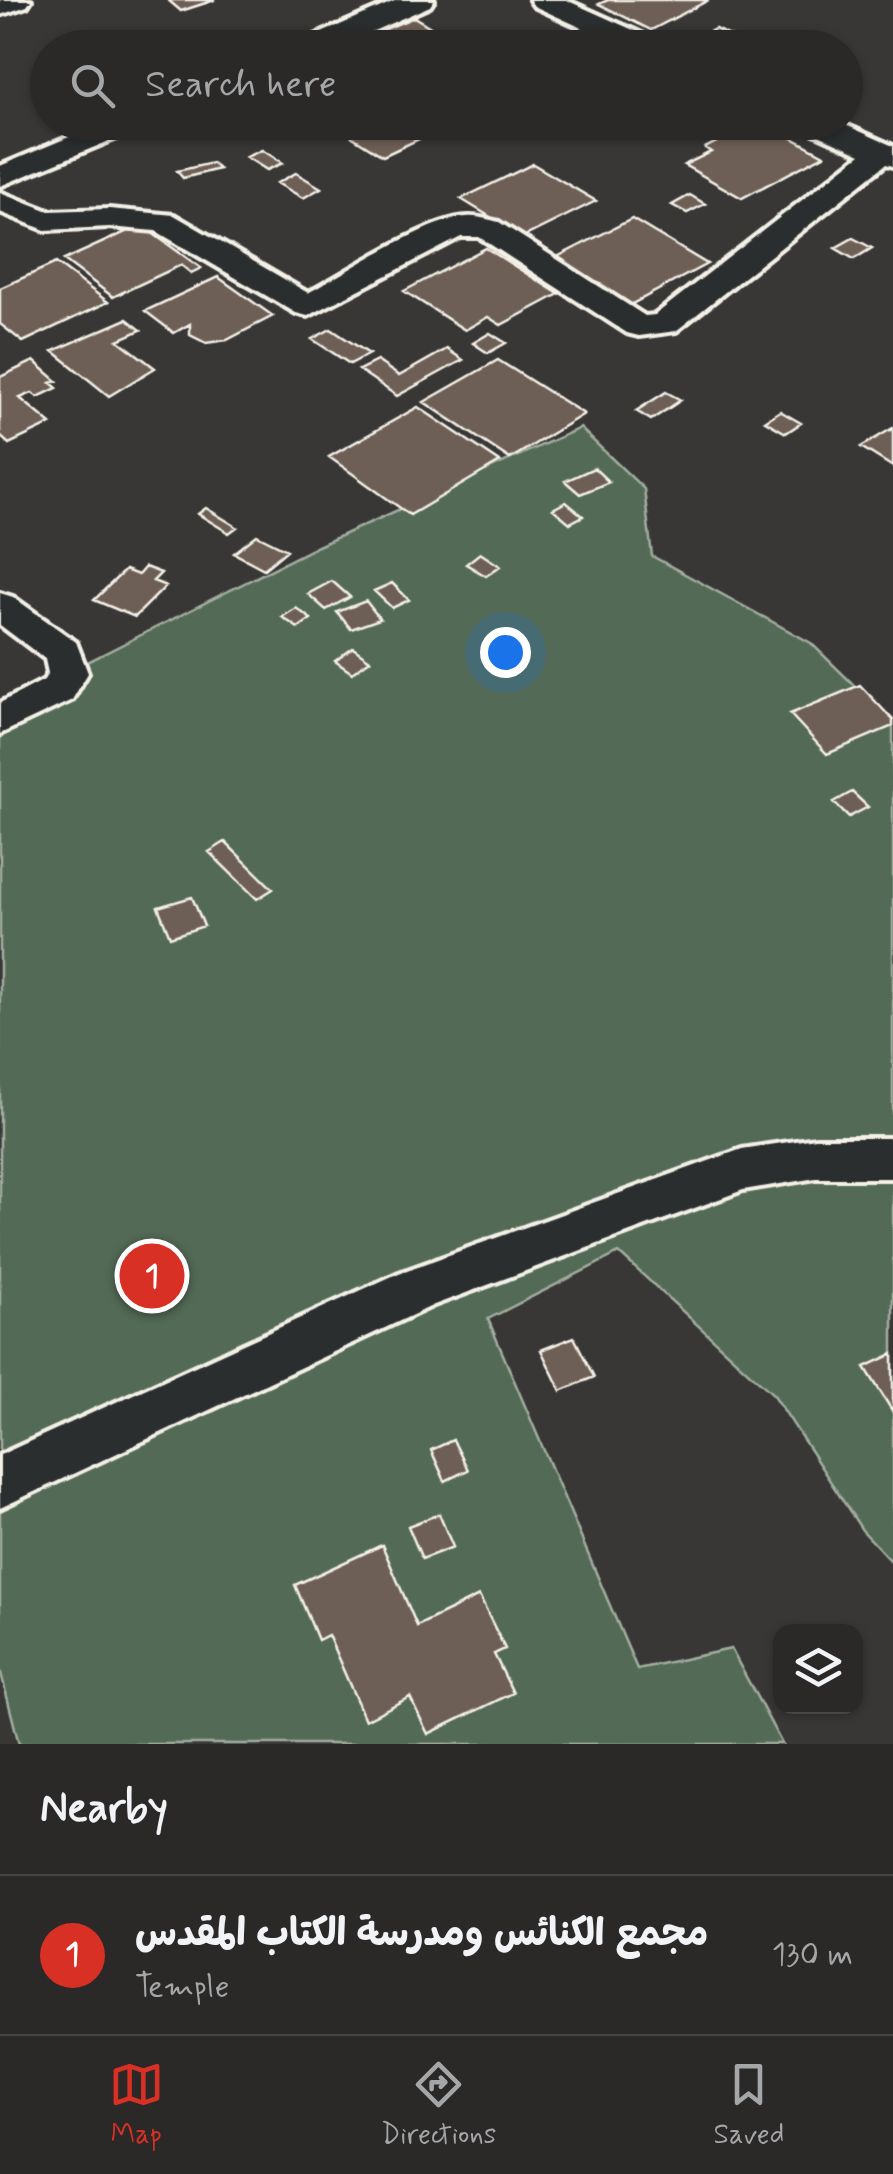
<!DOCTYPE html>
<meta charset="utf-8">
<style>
:root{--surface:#2a2928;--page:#323130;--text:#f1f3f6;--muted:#a5a6a8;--line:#464545;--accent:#d93025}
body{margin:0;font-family:Mynerve,"Playpen Sans Arabic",sans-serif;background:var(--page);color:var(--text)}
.controls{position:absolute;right:30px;bottom:30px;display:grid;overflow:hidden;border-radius:20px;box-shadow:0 2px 8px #0004}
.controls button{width:90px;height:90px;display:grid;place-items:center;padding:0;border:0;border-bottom:2px solid var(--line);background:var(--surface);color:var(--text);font:50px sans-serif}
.you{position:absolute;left:505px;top:652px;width:35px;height:35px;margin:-25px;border:8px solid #fff;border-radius:50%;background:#1a73e8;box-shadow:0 0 0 15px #1a73e833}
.badge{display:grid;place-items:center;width:65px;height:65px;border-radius:50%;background:var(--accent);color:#fff;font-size:32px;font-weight:700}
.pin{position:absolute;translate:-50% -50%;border:5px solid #fff;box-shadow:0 2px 10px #0006}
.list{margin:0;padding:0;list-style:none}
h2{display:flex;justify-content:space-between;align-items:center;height:130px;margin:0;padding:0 40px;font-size:42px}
h2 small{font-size:32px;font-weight:400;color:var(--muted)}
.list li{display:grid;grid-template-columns:65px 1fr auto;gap:30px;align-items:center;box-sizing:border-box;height:160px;padding:0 40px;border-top:2px solid var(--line)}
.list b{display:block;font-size:38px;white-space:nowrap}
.list p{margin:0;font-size:32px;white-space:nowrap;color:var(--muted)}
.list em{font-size:32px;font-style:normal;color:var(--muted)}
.icon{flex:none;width:55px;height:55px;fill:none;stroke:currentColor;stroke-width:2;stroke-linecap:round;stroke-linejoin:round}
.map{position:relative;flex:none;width:893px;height:1744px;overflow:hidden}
.search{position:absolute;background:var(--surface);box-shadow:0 2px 8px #0004;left:30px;right:30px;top:30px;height:110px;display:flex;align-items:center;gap:25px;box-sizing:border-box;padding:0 35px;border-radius:55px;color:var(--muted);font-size:38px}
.sheet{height:290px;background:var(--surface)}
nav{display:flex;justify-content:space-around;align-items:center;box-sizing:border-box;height:140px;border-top:2px solid var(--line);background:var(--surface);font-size:28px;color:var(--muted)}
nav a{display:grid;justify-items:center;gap:5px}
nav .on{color:var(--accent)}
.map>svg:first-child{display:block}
.green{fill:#526a57;stroke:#a3aea0;stroke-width:2.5}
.building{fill:#6e5e56;stroke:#f4f1e8;stroke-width:2.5}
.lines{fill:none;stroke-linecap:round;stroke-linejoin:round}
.minor-casing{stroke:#f4f1e8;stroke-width:8}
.minor{fill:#2a2d2e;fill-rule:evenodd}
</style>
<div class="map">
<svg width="893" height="1744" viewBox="0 0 893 1744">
<rect width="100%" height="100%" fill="#383736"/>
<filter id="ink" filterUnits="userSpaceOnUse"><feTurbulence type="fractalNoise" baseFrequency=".01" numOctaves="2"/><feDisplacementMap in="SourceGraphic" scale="20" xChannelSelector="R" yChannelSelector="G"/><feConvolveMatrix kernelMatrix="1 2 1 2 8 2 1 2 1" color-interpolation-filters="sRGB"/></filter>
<g filter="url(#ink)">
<path class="green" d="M580,428l64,61 8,67 159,87 82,80v840l-31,-33 -88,-135 -155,-142 -131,66 149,350 94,-20 51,95h-763l-19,-75v-963l318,-160z"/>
<path class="building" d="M168,0h47l-34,11z
M608,0h101l-58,30 -52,-26z
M414,17l51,31h-110l-6,-4z
M715,29l22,10 -16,9 -39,-2z
M380,122h85v2l-9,12 -33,1 -40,19 -32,-20z
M766,124l58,31 -82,43 -58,-33 27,-13 -6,-4 34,-17 6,4z
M262,150l21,13 -16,7 -21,-13z
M212,163l7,6 -36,9 -6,-7z
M533,164l63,37 -73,36 -62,-38z
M296,173l25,15 -18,10 -26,-15z
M690,195l15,9 -18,9 -15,-8z
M632,219l75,45 -77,41 -75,-47z
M141,225l60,43 -10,5 -10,-8 -68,32 -49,-37z
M853,238l19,10 -18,11 -19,-11z
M486,248l73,46 -58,31 -13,-8 -23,13 -61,-39z
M56,263l52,39 -85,40 -23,-18v-36z
M218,277l55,39 -46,24 -21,3 -16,-8v-11l-16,9 -29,-22z
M127,319l14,11 -23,10 37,28 -46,28 -56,-45z
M331,329l38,25 -19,10 -38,-25z
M490,333l16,10 -18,10 -15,-10z
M447,349l16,11 -66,36 -38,-26 18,-9 22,15z
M498,360l86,54 -74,45 -86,-57z
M34,361l23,20 -6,2 6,5 -19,9 -6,-4 -12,5 31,26 -42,20 -9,-8v-59z
M666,392l15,8 -30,20 -15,-9z
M418,407l82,55 -90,53 -81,-58z
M780,411l21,12 -15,10 -21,-12z
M893,428v39l-32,-20z
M594,468l15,14 -29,12 -15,-13z
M566,502l17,14 -13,7 -17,-14z
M206,508l31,19 -8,6 -31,-19z
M257,535l30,15 -23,19 -30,-16z
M480,553l20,13 -14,10 -20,-12z
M145,567l16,6 -8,8 13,5 -31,31 -41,-17 31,-30 13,5z
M332,581l18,16 -24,13 -18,-16z
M392,583l17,17 -17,8 -18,-17z
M366,601l14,18 -29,10 -14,-17z
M296,608l15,11 -13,9 -16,-11z
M353,648l17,12 -18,13 -17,-12z
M860,685l33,35v6l-66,28 -37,-40z
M852,792l16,15 -19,10 -15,-15z
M225,842l48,47 -16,10 -48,-47z
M192,897l12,29 -34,11 -12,-30z
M574,1337l20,40 -33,14 -20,-41z
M893,1354v58l-28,-45z
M453,1440l15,30 -23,11 -14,-31z
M439,1514l14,33 -31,12 -14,-33z
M382,1545l35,81 62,-30 26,53 -11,5 19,39 -85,41 -18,-37 -45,23 -37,-85 -10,5 -23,-55z"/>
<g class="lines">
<defs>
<path id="minor" d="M0,0h31l-4,6 -27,9z
M397,0h37l-4,6 -95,42h-38l4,-6z
M530,0h36l94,42 4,6h-38l-92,-42z
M105,122h40l-4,6 -141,58v-20z
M799,122h40l54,24v20l-7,-2 -210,167 -37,5 -12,-3 -148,-96h-18l-153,79 -12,-3 -140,-82 -47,-4 -64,3 -45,-18v-20l49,19 60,-2 65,6 134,78c37,-20 121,-75 159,-76 11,-1 22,3 32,5l146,94 10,-1 206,-161 -58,-26z
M0,593l13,4 63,45 12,31 -16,27 -72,34v-31l44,-23 4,-7 -3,-14 -45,-34z
M816,1138h77v40h-77l-73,12 -309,115 -434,203v-53l399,-182 343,-124z"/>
</defs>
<use href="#minor" class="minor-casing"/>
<use href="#minor" class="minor"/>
</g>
</g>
</svg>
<div class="controls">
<button><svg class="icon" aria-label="layers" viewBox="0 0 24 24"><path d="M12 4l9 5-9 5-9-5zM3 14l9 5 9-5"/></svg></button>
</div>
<div class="you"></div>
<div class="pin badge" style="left:152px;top:1276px">1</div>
<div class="search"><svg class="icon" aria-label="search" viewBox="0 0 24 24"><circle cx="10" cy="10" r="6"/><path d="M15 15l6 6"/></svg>Search here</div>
</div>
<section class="sheet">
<h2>Nearby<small></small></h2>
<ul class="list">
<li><span class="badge">1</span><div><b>مجمع الكنائس ومدرسة الكتاب المقدس</b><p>Temple</p></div><em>130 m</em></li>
</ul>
</section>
<nav>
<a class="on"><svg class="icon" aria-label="map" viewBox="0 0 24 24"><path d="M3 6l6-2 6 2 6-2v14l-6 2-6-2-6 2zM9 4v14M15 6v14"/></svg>Map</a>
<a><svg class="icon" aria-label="directions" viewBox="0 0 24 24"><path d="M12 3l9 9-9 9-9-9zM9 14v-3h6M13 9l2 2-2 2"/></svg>Directions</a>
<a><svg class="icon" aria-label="saved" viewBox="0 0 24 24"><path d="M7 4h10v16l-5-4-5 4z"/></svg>Saved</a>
</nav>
